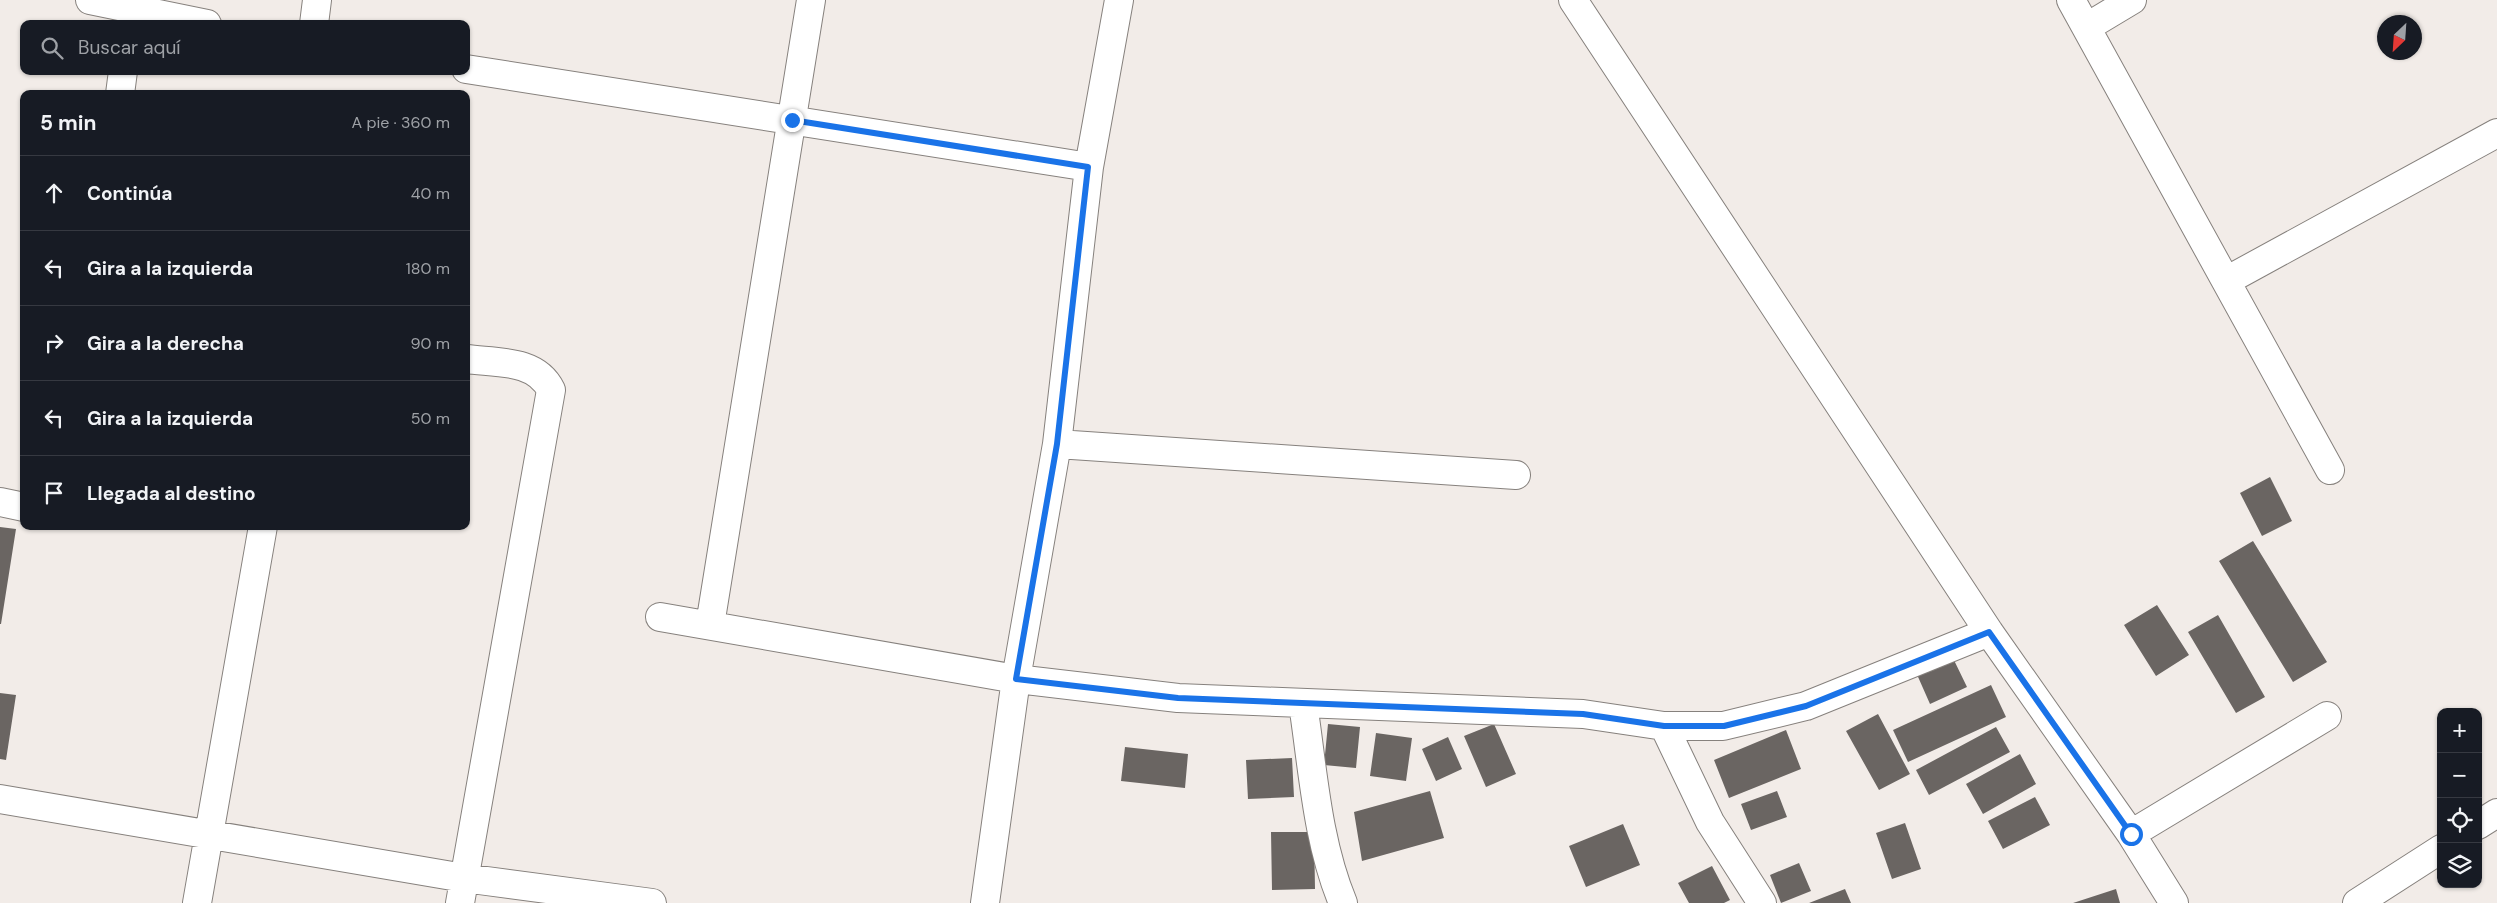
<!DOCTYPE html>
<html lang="es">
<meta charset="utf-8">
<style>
:root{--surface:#171b24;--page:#20242c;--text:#f1f3f6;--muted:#9ea1a6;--line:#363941}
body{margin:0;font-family:"DM Sans",sans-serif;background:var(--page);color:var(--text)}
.controls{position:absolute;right:15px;bottom:15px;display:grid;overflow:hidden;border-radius:10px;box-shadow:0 1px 4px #0004}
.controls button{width:45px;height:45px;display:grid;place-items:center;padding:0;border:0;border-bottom:1px solid var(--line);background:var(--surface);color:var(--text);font:25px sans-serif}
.compass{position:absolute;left:2377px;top:15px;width:45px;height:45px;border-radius:50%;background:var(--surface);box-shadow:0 1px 4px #0004;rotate:205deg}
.stop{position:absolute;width:15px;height:15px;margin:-11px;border:4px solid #1a73e8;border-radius:50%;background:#fff}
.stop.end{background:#1a73e8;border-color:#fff;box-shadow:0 1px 5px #0008}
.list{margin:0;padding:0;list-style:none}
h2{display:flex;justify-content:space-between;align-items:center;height:65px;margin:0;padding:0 20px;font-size:21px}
h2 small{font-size:16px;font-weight:400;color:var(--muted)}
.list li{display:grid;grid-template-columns:32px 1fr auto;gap:15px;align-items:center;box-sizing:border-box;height:75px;padding:0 20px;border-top:1px solid var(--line)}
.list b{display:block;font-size:19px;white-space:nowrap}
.list em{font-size:16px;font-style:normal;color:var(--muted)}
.icon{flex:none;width:28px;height:28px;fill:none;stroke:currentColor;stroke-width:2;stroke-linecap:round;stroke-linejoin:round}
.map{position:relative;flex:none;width:2497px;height:903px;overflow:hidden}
.search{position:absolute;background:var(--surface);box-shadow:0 1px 4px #0004;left:20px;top:20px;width:450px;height:55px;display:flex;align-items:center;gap:12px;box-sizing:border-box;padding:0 18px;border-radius:10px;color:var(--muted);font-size:19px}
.panel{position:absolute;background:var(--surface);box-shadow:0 1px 4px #0004;left:20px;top:90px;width:450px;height:440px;border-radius:10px}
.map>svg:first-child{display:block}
.building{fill:#6a6562}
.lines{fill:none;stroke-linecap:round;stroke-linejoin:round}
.minor-casing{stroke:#86817d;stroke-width:30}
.minor{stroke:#fff;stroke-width:28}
.route{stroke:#1a73e8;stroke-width:6}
</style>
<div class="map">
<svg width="2497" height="903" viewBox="0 0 2497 903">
<rect width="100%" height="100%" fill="#f2ece8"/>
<path class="building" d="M2270,477l22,44 -30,15 -22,-43z
M0,527l16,2 -15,95h-1z
M2253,541l74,121 -34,20 -74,-121z
M2157,605l32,50 -33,21 -32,-51z
M2218,615l47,82 -29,16 -48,-81z
M1951,654l16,33 -37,17 -15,-34z
M1991,685l15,32 -98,45 -15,-32z
M0,693l16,2 -10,65 -6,-1z
M1878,714l32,60 -31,16 -33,-59z
M1328,724l32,3 -4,41 -32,-3z
M1494,724l22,50 -30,13 -22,-51z
M1996,727l14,25 -81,43 -13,-25z
M1786,730l15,39 -72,29 -15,-38z
M1376,733l36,5 -6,43 -36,-5z
M1448,737l14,32 -26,12 -14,-32z
M1125,747l63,7 -3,34 -64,-7z
M2020,754l16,30 -53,30 -17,-30z
M1292,758l2,39 -46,2 -2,-39z
M1430,791l14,47 -82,23 -8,-49z
M1777,791l10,26 -36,13 -10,-26z
M2035,797l15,28 -47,24 -15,-28z
M1905,823l16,46 -29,10 -16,-46z
M1623,824l17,41 -54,22 -17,-41z
M1271,832h43l1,57 -43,1z
M1799,863l12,28 -30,12 -11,-28z
M1712,866l18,34 -6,3h-35l-11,-20z
M1845,889l6,14h-42z
M2116,889l4,14h-47z"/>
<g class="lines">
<defs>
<path id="minor" d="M90,0l117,24
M1573,0l416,632 142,202 43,69
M2071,0l259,470
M314,24l3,-24
M2087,27l45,-27
M466,69l623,98
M120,94l3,-23
M2226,281l271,-148
M1057,444l459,31
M0,502l24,5
M660,617l356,62 162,19 405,16 81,12h59l83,-20 183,-74
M710,625l101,-625
M1303,704c10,66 14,137 40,199
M1664,726l46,96 52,81
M0,799l464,79 188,25
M2478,825l19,-12
M2131,834l196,-118
M197,903l66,-377
M460,903l91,-513c-15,-31 -54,-27 -85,-31
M985,903l31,-224 41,-235 32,-277 30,-167
M2357,903l84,-54"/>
</defs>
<use href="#minor" class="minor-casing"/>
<use href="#minor" class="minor"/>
</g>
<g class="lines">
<path class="route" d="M792,120l296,47 -31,277 -41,235 162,19 405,16 81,12h60l82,-20 183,-74 142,202"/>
</g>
</svg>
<div class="controls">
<button>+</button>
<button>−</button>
<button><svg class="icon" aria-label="locate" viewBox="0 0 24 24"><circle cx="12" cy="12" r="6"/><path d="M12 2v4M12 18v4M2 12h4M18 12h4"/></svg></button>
<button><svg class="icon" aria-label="layers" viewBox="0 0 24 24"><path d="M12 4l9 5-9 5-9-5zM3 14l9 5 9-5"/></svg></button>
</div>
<svg class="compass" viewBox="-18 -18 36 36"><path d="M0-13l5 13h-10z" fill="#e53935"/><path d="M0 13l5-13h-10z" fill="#9ea1a6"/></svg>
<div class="stop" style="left:2131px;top:834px"></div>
<div class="stop end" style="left:792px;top:120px"></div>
<div class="search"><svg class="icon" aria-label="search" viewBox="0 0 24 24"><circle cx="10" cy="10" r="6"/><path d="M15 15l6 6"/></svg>Buscar aquí</div>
<section class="panel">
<h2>5 min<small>A pie · 360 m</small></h2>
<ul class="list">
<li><svg class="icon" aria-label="ahead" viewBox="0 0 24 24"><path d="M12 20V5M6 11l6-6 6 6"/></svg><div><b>Continúa</b></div><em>40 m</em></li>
<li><svg class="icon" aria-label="left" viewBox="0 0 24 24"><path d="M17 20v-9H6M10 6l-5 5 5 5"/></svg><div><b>Gira a la izquierda</b></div><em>180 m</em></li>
<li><svg class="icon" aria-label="right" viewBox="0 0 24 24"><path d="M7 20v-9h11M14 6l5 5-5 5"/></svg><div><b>Gira a la derecha</b></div><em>90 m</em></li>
<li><svg class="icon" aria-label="left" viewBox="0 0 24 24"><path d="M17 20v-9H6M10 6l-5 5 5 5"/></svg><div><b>Gira a la izquierda</b></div><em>50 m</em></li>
<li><svg class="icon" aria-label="arrive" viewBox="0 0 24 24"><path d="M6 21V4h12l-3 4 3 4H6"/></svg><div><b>Llegada al destino</b></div></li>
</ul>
</section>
</div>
